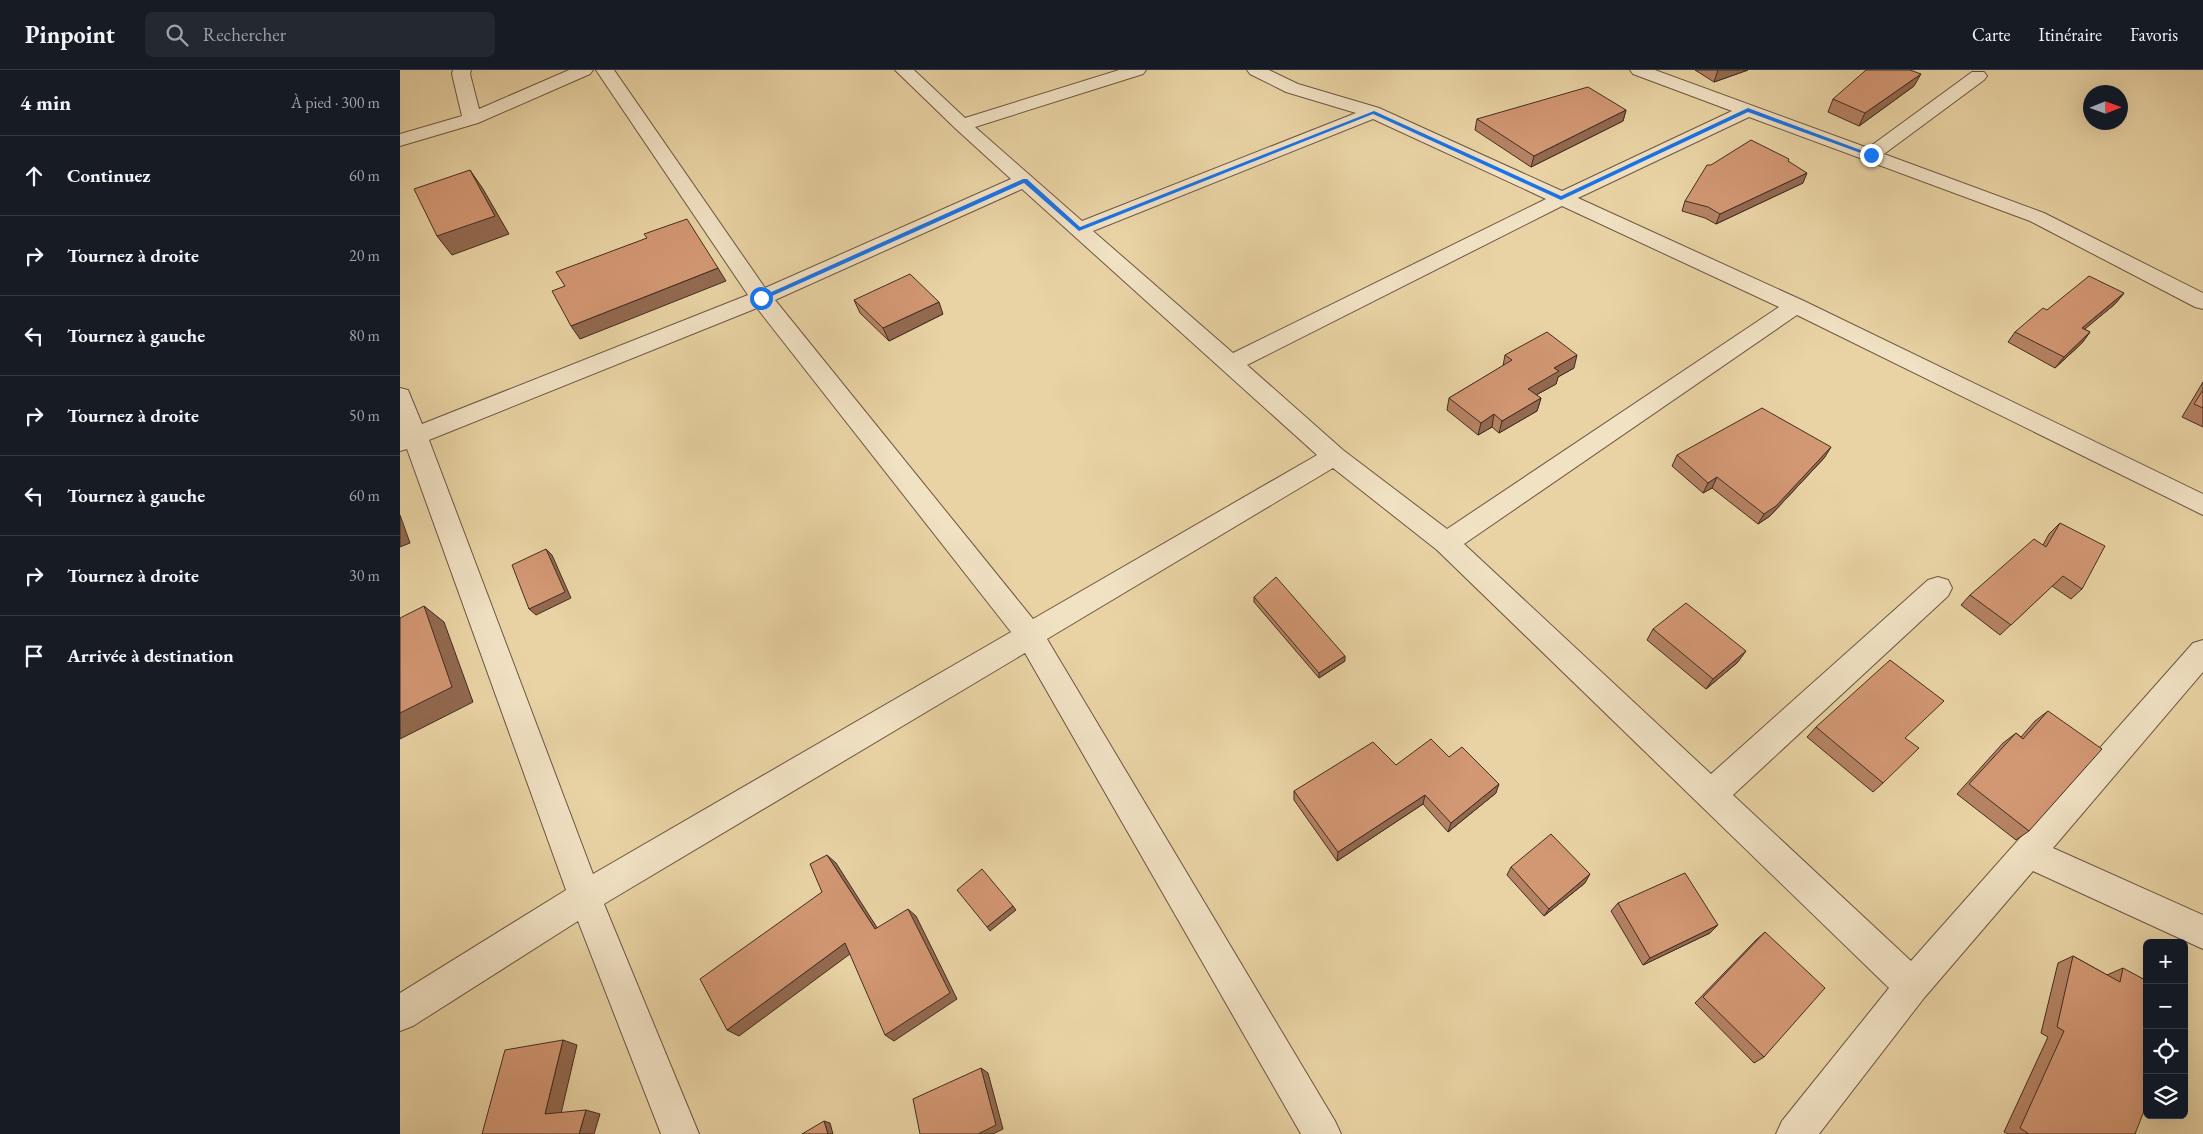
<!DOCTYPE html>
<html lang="fr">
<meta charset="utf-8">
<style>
:root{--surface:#171b24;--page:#242831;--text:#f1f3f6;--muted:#9ea1a6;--line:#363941}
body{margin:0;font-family:"EB Garamond",serif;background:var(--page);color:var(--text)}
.controls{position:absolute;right:15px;bottom:15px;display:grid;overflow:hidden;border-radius:8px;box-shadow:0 5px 20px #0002}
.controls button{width:45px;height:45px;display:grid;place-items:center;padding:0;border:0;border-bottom:1px solid var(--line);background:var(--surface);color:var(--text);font:25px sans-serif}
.compass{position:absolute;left:1683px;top:15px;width:45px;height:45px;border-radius:50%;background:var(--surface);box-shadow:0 5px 20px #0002;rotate:89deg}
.stop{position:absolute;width:15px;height:15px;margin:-11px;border:4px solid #1a73e8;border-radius:50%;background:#fff}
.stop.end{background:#1a73e8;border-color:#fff;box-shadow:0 1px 5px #0008}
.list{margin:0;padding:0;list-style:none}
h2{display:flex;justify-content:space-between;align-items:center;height:65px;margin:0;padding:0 20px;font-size:21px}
h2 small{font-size:16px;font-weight:400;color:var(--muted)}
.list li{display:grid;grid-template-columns:32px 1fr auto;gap:15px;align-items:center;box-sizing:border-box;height:80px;padding:0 20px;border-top:1px solid var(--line)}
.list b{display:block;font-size:19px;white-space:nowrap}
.list em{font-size:16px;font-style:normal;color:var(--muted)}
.icon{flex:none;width:28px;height:28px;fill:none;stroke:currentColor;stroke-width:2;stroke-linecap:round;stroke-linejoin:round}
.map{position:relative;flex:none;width:1803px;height:1064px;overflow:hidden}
header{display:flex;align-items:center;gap:30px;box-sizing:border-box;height:70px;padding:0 25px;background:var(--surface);border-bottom:1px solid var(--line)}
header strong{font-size:24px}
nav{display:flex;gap:28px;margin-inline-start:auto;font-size:18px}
.search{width:350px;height:45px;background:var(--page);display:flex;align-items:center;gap:12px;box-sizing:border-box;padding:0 18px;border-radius:8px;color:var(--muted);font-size:19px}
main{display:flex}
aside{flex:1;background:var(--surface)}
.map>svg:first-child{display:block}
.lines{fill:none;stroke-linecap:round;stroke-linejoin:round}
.minor-casing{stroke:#6c5642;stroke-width:2}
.minor{fill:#f1e2c4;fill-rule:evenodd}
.wall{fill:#b58263;stroke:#422d22}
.shaded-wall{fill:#936a50;stroke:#422d22}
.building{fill:#d29773;stroke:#422d22}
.route{fill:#1a73e8}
</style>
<header>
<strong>Pinpoint</strong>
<div class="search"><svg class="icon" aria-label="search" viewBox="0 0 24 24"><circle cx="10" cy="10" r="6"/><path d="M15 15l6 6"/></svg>Rechercher</div>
<nav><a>Carte</a><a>Itinéraire</a><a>Favoris</a></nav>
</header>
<main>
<aside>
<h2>4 min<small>À pied · 300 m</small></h2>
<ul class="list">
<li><svg class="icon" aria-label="ahead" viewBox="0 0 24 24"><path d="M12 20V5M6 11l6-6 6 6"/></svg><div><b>Continuez</b></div><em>60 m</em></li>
<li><svg class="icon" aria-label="right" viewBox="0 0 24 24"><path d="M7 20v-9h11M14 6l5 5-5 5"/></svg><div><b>Tournez à droite</b></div><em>20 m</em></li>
<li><svg class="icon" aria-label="left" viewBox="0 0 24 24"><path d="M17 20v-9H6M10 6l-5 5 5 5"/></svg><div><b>Tournez à gauche</b></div><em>80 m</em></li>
<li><svg class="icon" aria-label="right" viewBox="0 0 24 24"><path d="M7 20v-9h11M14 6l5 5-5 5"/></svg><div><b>Tournez à droite</b></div><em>50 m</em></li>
<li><svg class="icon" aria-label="left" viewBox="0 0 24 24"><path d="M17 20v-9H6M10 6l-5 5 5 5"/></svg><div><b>Tournez à gauche</b></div><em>60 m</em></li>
<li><svg class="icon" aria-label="right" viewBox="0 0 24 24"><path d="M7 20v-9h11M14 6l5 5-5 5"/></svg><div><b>Tournez à droite</b></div><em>30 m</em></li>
<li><svg class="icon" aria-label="arrive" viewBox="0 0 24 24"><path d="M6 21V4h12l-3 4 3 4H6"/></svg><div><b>Arrivée à destination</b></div></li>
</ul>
</aside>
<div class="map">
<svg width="1803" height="1064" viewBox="0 0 1803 1064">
<rect width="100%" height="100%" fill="#e9d3a4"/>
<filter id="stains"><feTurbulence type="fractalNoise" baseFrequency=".004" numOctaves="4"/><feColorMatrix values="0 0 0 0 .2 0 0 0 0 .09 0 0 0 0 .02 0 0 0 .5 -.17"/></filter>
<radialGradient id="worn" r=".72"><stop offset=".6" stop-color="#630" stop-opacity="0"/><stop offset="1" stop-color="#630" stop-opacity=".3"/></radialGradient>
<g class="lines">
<defs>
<path id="minor" d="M53,0h18l-1,4 9,35 90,-39h24l-3,4 -112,49 -78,23v-12l62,-18 -10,-42z
M196,0h18l151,218 246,-109 -55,-50 -61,-59h19l51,48 154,-48h27l-3,4 -168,53 107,94 274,-108 -70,-21 -36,-18 -3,-4h22l29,14 81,24 183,83 170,-80 -99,-37 -3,-4h25l213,78 104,-76h12l3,4 -3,4 -100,74 160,59 159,80v16l-8,-2 -165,-86 -281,-104 -171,81 226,103 399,193v21l-406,-200 -333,229 247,230 217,-194 10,-3 10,3 4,8 -4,8 -215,199 178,166 282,-318 10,-3v32l-150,176 150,67v34l-170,-78 -109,127 -105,136h-43l6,-13 107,-133 -452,-438 -104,-82 -286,171 288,482 6,13h-40l-276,-481 -421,251 95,230h-38l-83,-213 -165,105 -13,5v-38l166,-103 -159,-441 -7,2v-63l8,2 14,34 326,-129zM973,49l173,80 -313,154 -140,-122zM622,119l295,266 -284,164 -258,-319zM1162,136l217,101 -332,222 -104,-79 -96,-85zM357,238l254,324 -418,242 -164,-434z"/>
</defs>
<use href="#minor" class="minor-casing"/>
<use href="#minor" class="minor"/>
</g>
<path class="wall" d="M1295,0h53l-34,12z
M1514,16l-55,40 -31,-14 5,-13z
M1226,40l-3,11 -92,46 -56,-37 2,-11z
M1388,91l15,22 -87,41 -11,-6 -23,-7 3,-10z
M1724,223l-9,11 -31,25 6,3 -8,11 -27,25 -47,-26 7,-10 32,-22z
M454,230l89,14 -54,27 -29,-28z
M1105,285l69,13 -16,9 -2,7 -20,11 5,3 -4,13 -38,22 -7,-6 -14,8 -31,-25 2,-12 54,-32z
M1803,312v45l-21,-10z
M1277,385l148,2 -55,59 -12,8 -46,-36 -9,5 -31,-27z
M1660,453l22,66 -11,10 -19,-13 -52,49 -39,-30 9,-10 73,-50 6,-11z
M854,527l91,64 -26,17 -65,-76z
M1253,559l85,33 -32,27 -59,-49z
M1648,641l-19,120 -13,9 -59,-46 46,-51 13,-10 5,4 14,-16z
M1416,657l89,11 -22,45 -10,9 -66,-55z
M1049,687l47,36 -48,39 -25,-28 -86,57 -43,-61v-9l102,-26z
M1111,797l74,16 -41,33 -37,-41z
M1218,833l92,30 -67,32 -32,-54z
M1365,862l-1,125 -10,6 -59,-60 61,-63z
M1673,886l34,19 16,-7 12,166h-127l-4,-2 44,-95 -7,-4 17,-70z"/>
<path class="shaded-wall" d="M1318,0h30l-34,12z
M1521,4l-7,12 -55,40 6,-13z
M1226,40l-3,11 -92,46 3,-11z
M70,100l13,19 26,45 -57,21 -15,-19z
M1407,103l-4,10 -87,41 4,-10z
M318,198l8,13 -146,58 -9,-13z
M1724,223l-9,11 -42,35 9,-11z
M539,232l4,12 -54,27 -6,-13z
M1690,262l-8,11 -27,25 9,-11z
M1177,285l-3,13 -16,9 -2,7 -31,17 3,-12 26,-21z
M1141,328l-4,13 -38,22 3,-12z
M1094,344l-2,13 -14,8 3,-12z
M1431,377l-6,10 -55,59 -12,8 6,-10z
M1317,407l-5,11 -9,5 5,-10z
M0,445l10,28 -10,4z
M146,479l6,6 19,43 -35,17 -7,-6z
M24,536l20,16 29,80 -73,37v-26z
M1346,581l-8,11 -32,27 7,-10z
M945,586v5l-26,17v-5z
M1099,714l-3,9 -48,39 3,-9z
M1025,725l-2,9 -86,57 1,-9z
M427,785l9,8 47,74 -8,-8z
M1190,804l-5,9 -41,33 5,-7z
M613,836l3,4 -26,21 -3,-4z
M508,839l8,7 41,83 -63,42 -9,-6z
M1318,855l-8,8 -67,32 7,-7z
M445,873l9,8 -115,85 -12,-6z
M163,970l14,5 -17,73 -15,-4z
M581,998l7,5 15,56 -10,5h-15z
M186,1040l14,4 -6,20h-15z
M424,1051l6,2 3,11h-5z"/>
<path class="building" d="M1466,0h44l11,4 -56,39 -32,-14z
M1188,17l38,23 -92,46 -57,-37z
M1351,70l38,19 -1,2 19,12 -87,41 -12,-7 -23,-6 22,-36h4z
M70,100l25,46 -58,20 -23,-47z
M287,149l31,49 -147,58 -19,-35 13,-5 -9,-14 91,-34 -3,-4z
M510,204l29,28 -56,26 -29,-28z
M1689,206l35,17 -42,35 8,4 -26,25 -49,-25 28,-24 4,2z
M1147,262l30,23 -23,13 5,3 -31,18 13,9 -39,23 -8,-7 -13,9 -32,-25 63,-38 -7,-5z
M1803,320v18l-9,-4z
M1362,338l69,39 -55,59 -12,8 -47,-37 -9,6 -31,-28z
M1660,453l45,23 -23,43 -19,-13 -52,49 -41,-30 64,-56 12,8z
M146,479l19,43 -36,17 -17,-44z
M876,507l69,79 -26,17 -65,-76z
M1286,533l60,48 -33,28 -60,-50z
M24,536l28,81 -52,26v-95z
M1490,590l54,41 -39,37 14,10 -36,35 -67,-56z
M1648,641l54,38 -73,82 -60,-47 47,-51 7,6z
M1031,669l18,18 13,-10 37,37 -48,39 -26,-28 -87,57 -44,-61 79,-49 23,23z
M1151,764l39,40 -41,35 -38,-42z
M427,785l48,74 33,-20 42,84 -65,42 -40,-92 -118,87 -27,-51 122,-87 -12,-28z
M582,799l31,37 -26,21 -30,-37z
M1285,803l33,52 -68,33 -32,-55z
M1365,862l60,56 -61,69 -61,-60z
M1673,886l47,26 3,-14 24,13v122l-12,31h-106l-9,-6 44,-97 -7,-4z
M163,970l-18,74 41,-4 -7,24h-97l23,-84z
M581,998l15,57 -18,9h-58l-7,-35z
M424,1051l4,13h-26z"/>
<path class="route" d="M1348,38l126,47 -5,1 -121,-44 -187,88 -188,-86 -294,117 -55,-48 -261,117 -5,-2 265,-119h4l53,48 294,-116 187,85z"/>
<rect width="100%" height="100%" filter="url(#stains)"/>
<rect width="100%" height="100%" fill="url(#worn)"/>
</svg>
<div class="controls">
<button>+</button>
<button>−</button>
<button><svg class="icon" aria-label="locate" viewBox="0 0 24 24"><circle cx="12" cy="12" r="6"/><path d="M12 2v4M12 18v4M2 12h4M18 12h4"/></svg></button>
<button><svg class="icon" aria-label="layers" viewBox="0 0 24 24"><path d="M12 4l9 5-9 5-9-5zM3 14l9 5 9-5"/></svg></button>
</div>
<svg class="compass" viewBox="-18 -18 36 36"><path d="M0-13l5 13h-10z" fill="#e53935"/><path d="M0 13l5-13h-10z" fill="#9ea1a6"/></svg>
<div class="stop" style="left:361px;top:228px"></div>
<div class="stop end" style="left:1471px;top:85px"></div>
</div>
</main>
